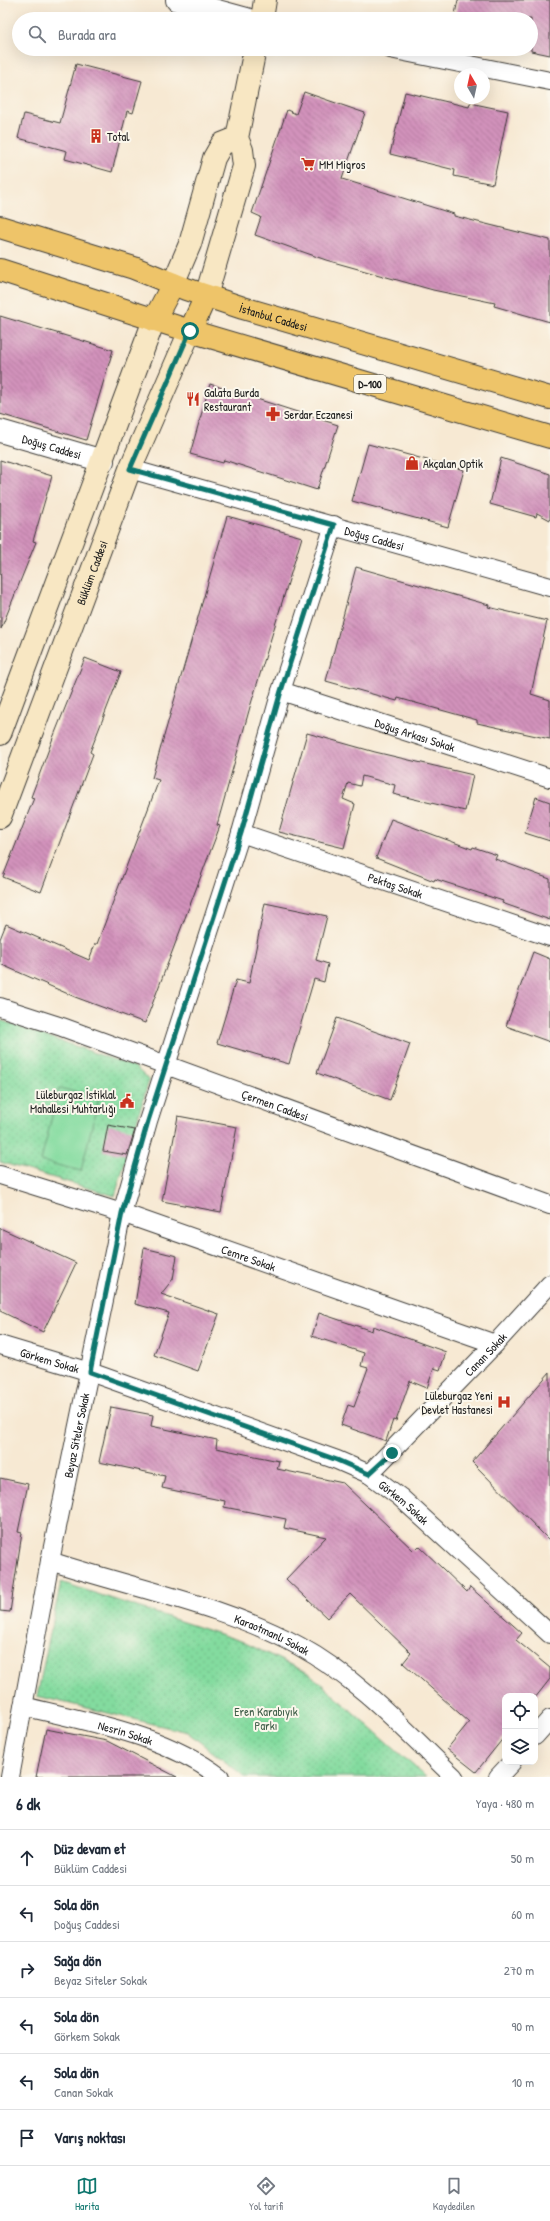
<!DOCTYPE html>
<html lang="tr">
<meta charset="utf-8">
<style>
:root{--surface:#fff;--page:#f2f2f3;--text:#1f2937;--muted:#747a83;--line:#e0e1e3;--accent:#0f766e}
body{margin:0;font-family:"Patrick Hand",sans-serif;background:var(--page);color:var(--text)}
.controls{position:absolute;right:12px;bottom:12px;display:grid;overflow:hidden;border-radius:8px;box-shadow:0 4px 16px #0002}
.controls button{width:36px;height:36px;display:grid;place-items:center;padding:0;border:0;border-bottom:1px solid var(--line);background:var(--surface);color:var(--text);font:20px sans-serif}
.compass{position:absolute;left:454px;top:68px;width:36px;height:36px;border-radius:50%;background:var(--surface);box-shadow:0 4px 16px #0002;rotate:351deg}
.stop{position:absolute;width:12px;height:12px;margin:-9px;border:3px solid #0f766e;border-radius:50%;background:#fff}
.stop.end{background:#0f766e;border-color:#fff;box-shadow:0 1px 4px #0008}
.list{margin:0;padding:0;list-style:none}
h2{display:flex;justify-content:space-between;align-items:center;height:52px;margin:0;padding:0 16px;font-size:17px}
h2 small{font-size:13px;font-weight:400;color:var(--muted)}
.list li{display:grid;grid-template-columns:26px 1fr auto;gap:12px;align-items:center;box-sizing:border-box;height:56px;padding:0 16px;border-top:1px solid var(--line)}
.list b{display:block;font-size:15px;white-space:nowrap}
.list p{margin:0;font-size:13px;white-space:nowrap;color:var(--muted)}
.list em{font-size:13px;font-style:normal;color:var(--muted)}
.icon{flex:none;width:22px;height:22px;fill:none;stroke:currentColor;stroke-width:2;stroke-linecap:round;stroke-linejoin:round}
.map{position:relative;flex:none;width:550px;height:1777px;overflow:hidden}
.search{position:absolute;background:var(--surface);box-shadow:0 4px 16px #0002;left:12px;right:12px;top:12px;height:44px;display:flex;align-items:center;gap:10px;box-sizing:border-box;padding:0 14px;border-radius:22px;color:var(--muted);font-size:15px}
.sheet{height:388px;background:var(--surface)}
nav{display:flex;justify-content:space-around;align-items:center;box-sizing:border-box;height:56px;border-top:1px solid var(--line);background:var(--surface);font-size:11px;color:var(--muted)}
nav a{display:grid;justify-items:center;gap:2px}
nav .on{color:var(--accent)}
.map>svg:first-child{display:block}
.grass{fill:url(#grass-dots);stroke:#507c5e}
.pitch{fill:#83db9f;stroke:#507c5e}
.building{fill:url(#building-back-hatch)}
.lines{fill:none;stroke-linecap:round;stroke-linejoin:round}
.minor-casing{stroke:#3d3b37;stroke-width:20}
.tertiary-casing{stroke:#3d3b37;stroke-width:24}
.secondary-casing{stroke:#3d3b37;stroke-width:24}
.trunk-casing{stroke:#3d3b37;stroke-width:24}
.minor{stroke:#fff;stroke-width:18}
.tertiary{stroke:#fff;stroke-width:22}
.secondary{stroke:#f8e7c3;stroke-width:22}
.trunk{stroke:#eec469;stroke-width:22}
.route{stroke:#0f766e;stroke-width:5}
.labels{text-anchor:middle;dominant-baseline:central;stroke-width:4;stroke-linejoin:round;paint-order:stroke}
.shield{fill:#fbf7ec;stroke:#5f5e5a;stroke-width:1}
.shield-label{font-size:11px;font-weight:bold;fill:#1c1c1c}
.poi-label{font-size:12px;fill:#1c1c1c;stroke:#fbf7ec;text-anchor:start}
.street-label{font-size:12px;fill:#1c1c1c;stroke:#fbf7ec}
.park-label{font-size:12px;fill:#405f4a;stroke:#fbf7ec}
</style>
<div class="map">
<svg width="550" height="1777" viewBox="0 0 550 1777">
<defs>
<pattern id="grass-dots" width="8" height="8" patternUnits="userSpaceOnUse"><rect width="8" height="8" fill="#83db9f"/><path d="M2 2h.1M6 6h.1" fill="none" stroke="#71bb88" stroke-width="1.8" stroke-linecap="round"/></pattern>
<pattern id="building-back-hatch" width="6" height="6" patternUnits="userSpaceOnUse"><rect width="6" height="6" fill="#d292bb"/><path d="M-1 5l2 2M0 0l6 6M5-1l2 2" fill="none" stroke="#aa7697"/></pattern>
</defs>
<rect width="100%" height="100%" fill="#fbf7ec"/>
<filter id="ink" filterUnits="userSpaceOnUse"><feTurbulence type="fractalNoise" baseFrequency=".025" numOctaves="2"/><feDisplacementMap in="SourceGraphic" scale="8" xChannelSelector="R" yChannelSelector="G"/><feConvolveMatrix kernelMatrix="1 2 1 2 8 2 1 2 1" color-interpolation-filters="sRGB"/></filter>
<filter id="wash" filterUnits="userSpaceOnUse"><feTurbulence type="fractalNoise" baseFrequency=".012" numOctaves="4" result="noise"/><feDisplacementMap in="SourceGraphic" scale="16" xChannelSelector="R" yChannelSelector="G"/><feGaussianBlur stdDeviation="0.9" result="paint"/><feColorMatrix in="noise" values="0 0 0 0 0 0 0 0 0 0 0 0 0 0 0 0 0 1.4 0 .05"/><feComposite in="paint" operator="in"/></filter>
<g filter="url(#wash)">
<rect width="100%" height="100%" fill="#f7e9d3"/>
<path class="grass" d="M0,1020l135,47 14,13 -34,116 -115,-34z
M61,1582l180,59 69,33 116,103h-181l-58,-45 -150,-36z"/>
<path class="pitch" d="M59,1088l40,9 -18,74 -40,-10z"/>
<g id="blocks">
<path class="building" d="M458,0h92v55l-19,-4v-32h-77z
M76,64l66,17 -9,32 -6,-2 -15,61 -47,-13 2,-8 -49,-13 6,-24 36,9z
M304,92l61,21 -23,66 112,35v2l96,24v82l-56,-16 1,-3 -62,-13 -107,-30 -71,-25 6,-18 -9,-4 35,-103 9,4z
M405,92l64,15 1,-4 38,8 -15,73 -39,-8 1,-6 -65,-16z
M0,316l113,34 -27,90 -86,-26z
M210,384l128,41 -21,65 -93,-30 -1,3 -33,-9z
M368,444l96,26 -16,57 -96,-26z
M501,458l49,16v46l-13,-7 -1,4 -46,-13z
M0,460l52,16 -19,65 3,1 -35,87z
M227,516l75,21 -52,170 -33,118 3,1 -75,197 -70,-26 -75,-33v-25l6,-15 83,36 6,-16h2l62,-164 -7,-2z
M356,567l133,38 -1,2 59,14 -16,73 19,6v39l-73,-16v-3l-79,-22 -1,3 -71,-20z
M85,658l36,14 -31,80 3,2 -52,138 -38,-15 31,-79 -3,-1 22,-59z
M307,733l68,19 98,23 -8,36 -72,-17 2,-9 -33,-9 -2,10 -12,-3 -5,16 12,5 -11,44 -65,-16z
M536,797l14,5v39l-25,-8z
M391,819l81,30 1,-2 24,8 -2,4 55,20v41l-48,-17 1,-2 -68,-22 -1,2 -58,-23z
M265,903l62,13 -11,44 12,4 -4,18 -10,-3 -25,85 -72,-21 19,-63 13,3z
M533,952l17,7v83l-44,-16z
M337,1018l73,26 -20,56 -73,-27z
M178,1116l59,11 -16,85 -59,-11z
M108,1125l27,5 -8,25 -24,-4z
M0,1228l76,35 -33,69 -43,-21z
M144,1248l33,8 -4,23 -12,15 58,20 -21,57 -44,-16 15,-42 -34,-9z
M319,1313l53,18 1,-5 73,26 -6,18 -6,-2 -7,20 -17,-7 -14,40 -3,-1 -7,21 -45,-16 7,-20 6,2 14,-39 -7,-2 3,-13 -52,-17z
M550,1372v169l-78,-79z
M111,1407l42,8 -2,11 66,14 -1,8 63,13 -2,8 66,14 71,68 5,-5 48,46 3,-5 52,46 -6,7 34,28v11l-15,19v-2h-30v40l-29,36 -29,-23 22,-27 -66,-59 8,-10 -61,-59 -23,24 -41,-39 40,-42 -42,-9 2,-9 -62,-12 1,-6 -63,-13 3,-12 -66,-14z
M0,1478l28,6 -10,48 4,1 -12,79 -10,-1z
M46,1729l61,12 70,36h-141z"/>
</g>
</g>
<g filter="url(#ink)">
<use href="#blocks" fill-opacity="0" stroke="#3d3b37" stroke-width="1"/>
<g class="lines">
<defs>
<g id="minor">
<path d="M390,49l160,32"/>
<path id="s1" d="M130,469l420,118"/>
<path id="s2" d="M281,691l269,87"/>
<path id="s3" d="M241,833l309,104"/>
<path id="s4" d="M0,1007l62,20 488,178"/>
<path id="s5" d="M0,1175l122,38 373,131"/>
<path id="s6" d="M0,1345l90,27 247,88 32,14 31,23 150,137"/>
<path id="s7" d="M369,1474l126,-130 55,-60"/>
<path id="s8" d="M50,1561c82,27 174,44 249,85 59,32 107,85 155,131"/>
<path id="s9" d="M23,1706c68,17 140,28 197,71"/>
<path d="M535,1736l15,-17"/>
<path id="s10" d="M10,1777l40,-216 72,-348 26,-92 93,-288 40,-142 53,-166"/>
<path d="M498,1777l14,-15"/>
</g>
<g id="tertiary">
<path d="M177,0l70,19"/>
<path id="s11" d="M0,431l103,30"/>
</g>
<g id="secondary">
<path d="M262,19l3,-19"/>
<path d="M173,284l17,-40 24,-86 8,-14 15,-6"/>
<path d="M206,296l38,-130 -2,-16 -5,-12 18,-89"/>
<path d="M0,734l154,-414"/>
<path id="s12" d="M0,817l130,-348 60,-138"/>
</g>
<g id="trunk">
<path id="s13" d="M0,227l134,41 52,21 57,19 307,90"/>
<path d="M0,270l190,61 360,106"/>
<path d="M154,320l19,-36"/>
<path d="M190,331l16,-35"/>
</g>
</defs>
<use href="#minor" class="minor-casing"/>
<use href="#tertiary" class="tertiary-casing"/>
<use href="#secondary" class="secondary-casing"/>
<use href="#trunk" class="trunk-casing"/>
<use href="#minor" class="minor"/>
<use href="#tertiary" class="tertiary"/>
<use href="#secondary" class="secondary"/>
<use href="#trunk" class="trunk"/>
</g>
</g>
<g class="lines" filter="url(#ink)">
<path class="route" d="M190,331l-60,138 204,56 -53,166 -40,142 -93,288 -26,92 -32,159 247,88 32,14 23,-21"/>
</g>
<defs>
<symbol id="building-bare" viewBox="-9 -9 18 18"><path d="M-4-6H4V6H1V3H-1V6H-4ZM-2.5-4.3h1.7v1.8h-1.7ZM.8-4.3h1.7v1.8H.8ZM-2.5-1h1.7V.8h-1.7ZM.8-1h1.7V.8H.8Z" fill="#c8321e" stroke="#fbf7ec" stroke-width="2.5" paint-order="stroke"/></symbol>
<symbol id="supermarket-bare" viewBox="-9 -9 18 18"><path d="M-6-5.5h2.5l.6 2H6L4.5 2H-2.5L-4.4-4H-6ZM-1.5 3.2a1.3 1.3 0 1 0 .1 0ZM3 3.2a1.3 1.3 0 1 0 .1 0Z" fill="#c8321e" stroke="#fbf7ec" stroke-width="2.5" paint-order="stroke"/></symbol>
<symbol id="restaurant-bare" viewBox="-9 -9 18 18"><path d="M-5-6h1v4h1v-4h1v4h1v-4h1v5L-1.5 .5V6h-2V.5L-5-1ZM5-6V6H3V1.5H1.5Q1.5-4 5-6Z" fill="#c8321e" stroke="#fbf7ec" stroke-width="2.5" paint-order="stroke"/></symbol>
<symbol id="pharmacy-bare" viewBox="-9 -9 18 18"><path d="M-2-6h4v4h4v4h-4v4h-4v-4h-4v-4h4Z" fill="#c8321e" stroke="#fbf7ec" stroke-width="2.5" paint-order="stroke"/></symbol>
<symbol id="shop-bare" viewBox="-9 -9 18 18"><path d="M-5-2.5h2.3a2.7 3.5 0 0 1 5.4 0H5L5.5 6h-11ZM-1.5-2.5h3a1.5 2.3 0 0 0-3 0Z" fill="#c8321e" stroke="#fbf7ec" stroke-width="2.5" paint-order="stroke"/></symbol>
<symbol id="civic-bare" viewBox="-9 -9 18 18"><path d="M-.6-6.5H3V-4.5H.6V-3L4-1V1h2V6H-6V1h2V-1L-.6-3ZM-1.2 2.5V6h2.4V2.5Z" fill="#c8321e" stroke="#fbf7ec" stroke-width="2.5" paint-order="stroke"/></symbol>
<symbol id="hospital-bare" viewBox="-9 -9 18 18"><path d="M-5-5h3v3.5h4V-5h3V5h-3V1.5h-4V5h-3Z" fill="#c8321e" stroke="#fbf7ec" stroke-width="2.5" paint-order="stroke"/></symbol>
</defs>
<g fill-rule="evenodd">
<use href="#building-bare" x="86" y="126" width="20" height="20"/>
<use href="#supermarket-bare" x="298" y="154" width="20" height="20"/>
<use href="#restaurant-bare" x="183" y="389" width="20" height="20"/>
<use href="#pharmacy-bare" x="263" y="404" width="20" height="20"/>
<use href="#shop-bare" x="402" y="453" width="20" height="20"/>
<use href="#civic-bare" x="117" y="1091" width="20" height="20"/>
<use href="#hospital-bare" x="494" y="1392" width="20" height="20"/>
</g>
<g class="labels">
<rect class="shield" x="354" y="375" width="32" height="18" rx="3"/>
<g class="shield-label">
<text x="370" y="384">D-100</text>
</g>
<g class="poi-label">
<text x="107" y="136">Total</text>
<text x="319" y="164">MM Migros</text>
<text x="204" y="392">Galata Burda<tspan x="204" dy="14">Restaurant</tspan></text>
<text x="284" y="414">Serdar Eczanesi</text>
<text x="423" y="463">Akçalan Optik</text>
<text x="116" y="1094" text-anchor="end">Lüleburgaz İstiklal<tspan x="116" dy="14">Mahallesi Muhtarlığı</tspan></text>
<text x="493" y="1395" text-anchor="end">Lüleburgaz Yeni<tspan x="493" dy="14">Devlet Hastanesi</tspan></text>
</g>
<g class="street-label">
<text stroke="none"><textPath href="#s13" startOffset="288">İstanbul Caddesi</textPath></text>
<text stroke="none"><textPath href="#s11" startOffset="54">Doğuş Caddesi</textPath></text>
<text stroke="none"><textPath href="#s1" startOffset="254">Doğuş Caddesi</textPath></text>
<text stroke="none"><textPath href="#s12" startOffset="261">Büklüm Caddesi</textPath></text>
<text stroke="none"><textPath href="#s2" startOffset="141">Doğuş Arkası Sokak</textPath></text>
<text stroke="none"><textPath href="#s3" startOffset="163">Pektaş Sokak</textPath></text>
<text stroke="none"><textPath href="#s4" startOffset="292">Çermen Caddesi</textPath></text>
<text stroke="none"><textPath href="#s5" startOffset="262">Cemre Sokak</textPath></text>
<text stroke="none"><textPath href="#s7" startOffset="167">Canan Sokak</textPath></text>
<text stroke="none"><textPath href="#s6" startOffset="52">Görkem Sokak</textPath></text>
<text stroke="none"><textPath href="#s10" startOffset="348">Beyaz Siteler Sokak</textPath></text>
<text stroke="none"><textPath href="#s6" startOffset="436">Görkem Sokak</textPath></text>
<text stroke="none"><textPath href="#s8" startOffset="234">Karaotmanlı Sokak</textPath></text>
<text stroke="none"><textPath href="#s9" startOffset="106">Nesrin Sokak</textPath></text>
</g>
<g class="park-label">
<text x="266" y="1711">Eren Karabıyık<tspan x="266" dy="14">Parkı</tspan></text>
</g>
</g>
</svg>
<div class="controls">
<button><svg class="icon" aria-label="locate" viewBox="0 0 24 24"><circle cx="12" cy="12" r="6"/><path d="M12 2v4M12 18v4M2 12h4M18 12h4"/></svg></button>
<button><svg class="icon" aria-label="layers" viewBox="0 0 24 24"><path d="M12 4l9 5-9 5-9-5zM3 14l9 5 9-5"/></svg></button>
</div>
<svg class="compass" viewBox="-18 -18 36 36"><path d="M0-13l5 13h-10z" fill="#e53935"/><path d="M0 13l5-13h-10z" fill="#747a83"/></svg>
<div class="stop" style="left:190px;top:331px"></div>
<div class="stop end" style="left:392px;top:1453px"></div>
<div class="search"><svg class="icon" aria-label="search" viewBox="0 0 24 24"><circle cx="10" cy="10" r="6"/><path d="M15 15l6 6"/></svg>Burada ara</div>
</div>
<section class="sheet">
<h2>6 dk<small>Yaya · 480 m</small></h2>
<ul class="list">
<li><svg class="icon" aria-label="ahead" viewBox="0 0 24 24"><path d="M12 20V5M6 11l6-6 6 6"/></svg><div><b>Düz devam et</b><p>Büklüm Caddesi</p></div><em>50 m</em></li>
<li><svg class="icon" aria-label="left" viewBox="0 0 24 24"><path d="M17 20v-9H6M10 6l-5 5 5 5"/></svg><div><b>Sola dön</b><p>Doğuş Caddesi</p></div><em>60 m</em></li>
<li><svg class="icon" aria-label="right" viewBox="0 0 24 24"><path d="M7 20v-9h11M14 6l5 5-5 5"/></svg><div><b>Sağa dön</b><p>Beyaz Siteler Sokak</p></div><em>270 m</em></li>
<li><svg class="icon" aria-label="left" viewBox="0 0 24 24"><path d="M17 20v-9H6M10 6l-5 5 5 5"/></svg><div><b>Sola dön</b><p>Görkem Sokak</p></div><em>90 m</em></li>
<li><svg class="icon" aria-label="left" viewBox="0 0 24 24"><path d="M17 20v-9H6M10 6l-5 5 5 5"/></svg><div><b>Sola dön</b><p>Canan Sokak</p></div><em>10 m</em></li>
<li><svg class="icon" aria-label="arrive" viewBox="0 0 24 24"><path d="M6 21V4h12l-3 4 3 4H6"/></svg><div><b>Varış noktası</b></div></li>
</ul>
</section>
<nav>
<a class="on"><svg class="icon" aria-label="map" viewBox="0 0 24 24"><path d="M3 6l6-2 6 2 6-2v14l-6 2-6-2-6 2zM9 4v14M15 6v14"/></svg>Harita</a>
<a><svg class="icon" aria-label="directions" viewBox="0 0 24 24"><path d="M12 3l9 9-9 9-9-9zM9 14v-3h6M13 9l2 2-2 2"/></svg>Yol tarifi</a>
<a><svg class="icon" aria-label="saved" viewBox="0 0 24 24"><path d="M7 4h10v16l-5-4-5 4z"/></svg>Kaydedilen</a>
</nav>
